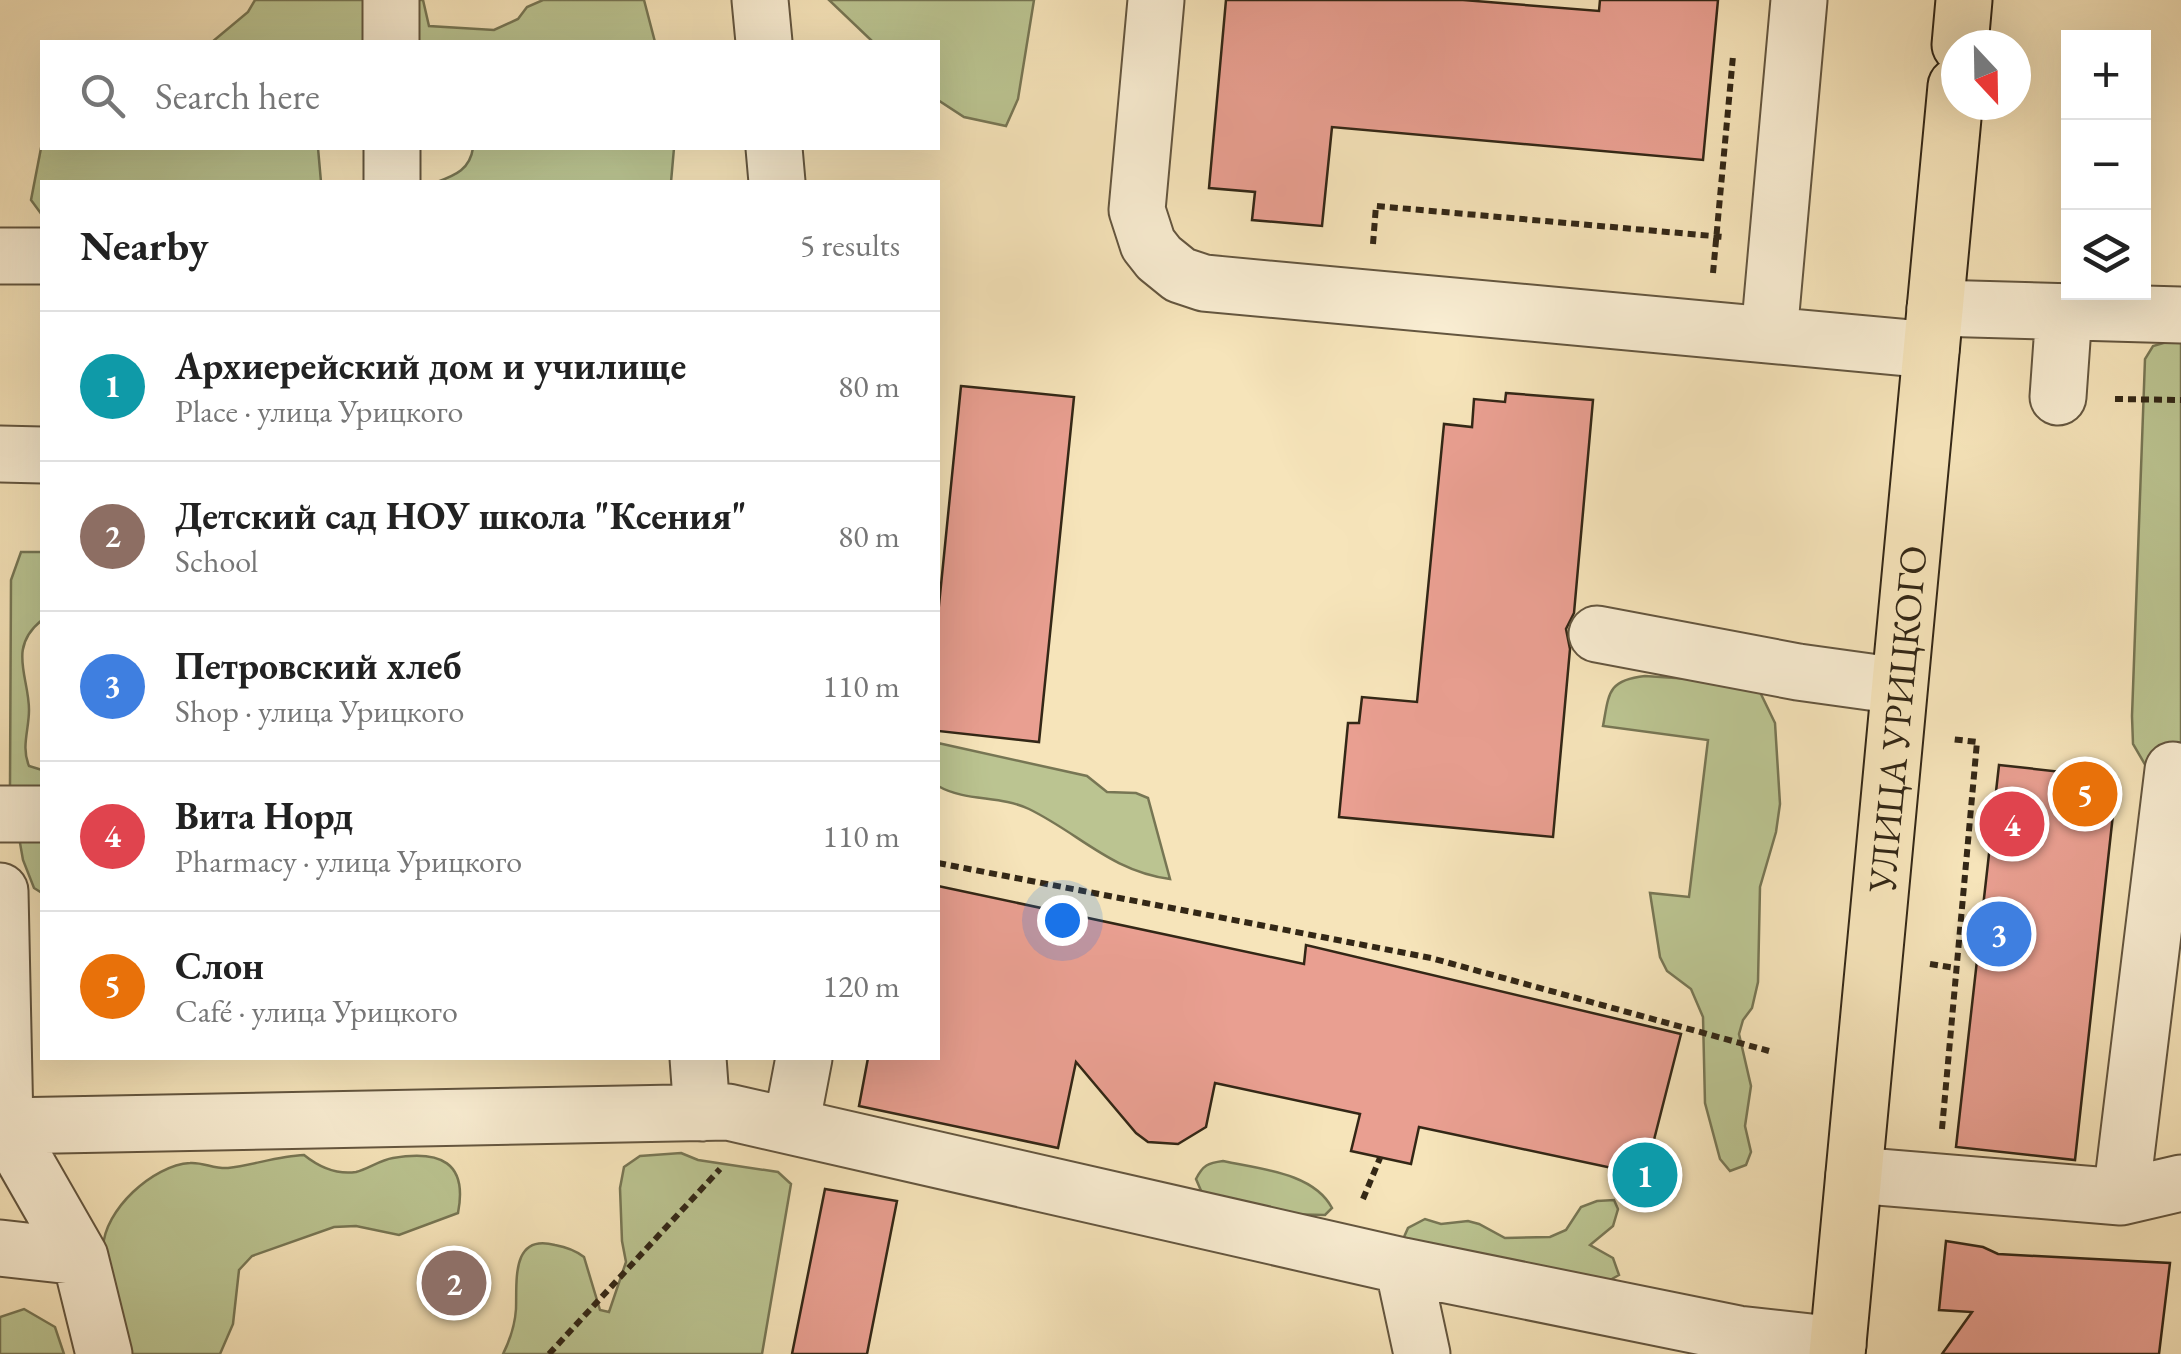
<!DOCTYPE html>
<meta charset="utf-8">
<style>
:root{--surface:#fff;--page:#f6f6f6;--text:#222;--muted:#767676;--line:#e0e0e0;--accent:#0f766e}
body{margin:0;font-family:"EB Garamond",serif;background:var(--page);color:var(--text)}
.controls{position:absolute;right:30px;top:30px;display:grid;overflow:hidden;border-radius:0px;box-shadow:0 10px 40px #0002}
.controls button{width:90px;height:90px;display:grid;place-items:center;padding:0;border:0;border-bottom:2px solid var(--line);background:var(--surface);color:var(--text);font:50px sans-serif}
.compass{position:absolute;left:1941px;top:30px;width:90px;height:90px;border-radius:50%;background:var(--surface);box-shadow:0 10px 40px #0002;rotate:158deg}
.you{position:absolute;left:1062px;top:920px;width:35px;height:35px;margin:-25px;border:8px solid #fff;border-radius:50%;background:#1a73e8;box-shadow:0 0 0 15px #1a73e833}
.badge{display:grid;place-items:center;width:65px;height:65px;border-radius:50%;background:var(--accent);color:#fff;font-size:32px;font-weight:700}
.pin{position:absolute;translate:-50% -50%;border:5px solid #fff;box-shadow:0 2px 10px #0006}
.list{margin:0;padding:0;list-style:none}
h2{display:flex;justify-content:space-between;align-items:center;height:130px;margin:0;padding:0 40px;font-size:42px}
h2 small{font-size:32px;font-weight:400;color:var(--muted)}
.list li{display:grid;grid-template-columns:65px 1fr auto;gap:30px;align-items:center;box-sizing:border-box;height:150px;padding:0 40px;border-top:2px solid var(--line)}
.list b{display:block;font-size:38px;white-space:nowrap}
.list p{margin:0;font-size:32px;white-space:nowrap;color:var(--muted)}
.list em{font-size:32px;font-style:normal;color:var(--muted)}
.icon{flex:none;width:55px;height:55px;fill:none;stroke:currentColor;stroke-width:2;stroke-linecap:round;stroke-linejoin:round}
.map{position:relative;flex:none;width:2181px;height:1354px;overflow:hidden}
.search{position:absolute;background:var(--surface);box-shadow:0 10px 40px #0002;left:40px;top:40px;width:900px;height:110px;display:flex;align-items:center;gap:25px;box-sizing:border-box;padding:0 35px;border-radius:0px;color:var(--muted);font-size:38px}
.panel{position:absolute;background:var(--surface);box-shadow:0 10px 40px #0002;left:40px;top:180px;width:900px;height:880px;border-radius:0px}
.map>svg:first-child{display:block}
.green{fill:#bbc491;stroke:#777654;stroke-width:2.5}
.building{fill:#e99f91;stroke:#332716;stroke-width:2.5}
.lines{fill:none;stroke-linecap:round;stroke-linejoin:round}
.minor-casing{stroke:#64563f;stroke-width:59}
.major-casing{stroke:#332716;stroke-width:59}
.path{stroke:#332716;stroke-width:6;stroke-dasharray:8 5;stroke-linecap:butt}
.minor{stroke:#f9edd2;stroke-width:55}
.major{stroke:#f6e4ba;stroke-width:55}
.labels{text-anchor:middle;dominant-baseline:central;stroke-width:9;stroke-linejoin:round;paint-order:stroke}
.street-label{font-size:38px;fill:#332716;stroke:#f9edd2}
</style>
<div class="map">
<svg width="2181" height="1354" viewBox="0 0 2181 1354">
<rect width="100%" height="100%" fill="#f6e4ba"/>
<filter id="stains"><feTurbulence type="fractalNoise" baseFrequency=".002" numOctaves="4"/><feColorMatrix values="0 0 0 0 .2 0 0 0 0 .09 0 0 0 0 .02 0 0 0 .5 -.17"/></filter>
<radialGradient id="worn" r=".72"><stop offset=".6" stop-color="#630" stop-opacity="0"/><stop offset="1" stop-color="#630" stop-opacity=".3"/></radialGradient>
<path class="green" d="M255,0h168l6,26 65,4 24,-11 9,-12 16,-7h101l11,42h-443l36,-30z
M829,0h205l-16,99 -12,27 -42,-9 -26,-17v-58h-65z
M42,143v5h276l3,34h-279v33l-11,-15z
M473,148h201l-3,34h-234c19,-7 33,-13 36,-34z
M2181,338v427l-34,3 -14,-24 -1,-28 13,-357 8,-13z
M21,552h21v68c-35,28 -13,56 -13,90 0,20 -8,37 0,56l13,4v123l-8,-5 -11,-28 -13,-74 1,-206z
M1645,676l76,5 38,9 16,33 5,81 -4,28 -16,55 -2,95 -6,26 -9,12 -4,14 12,52 -6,40 6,26 -5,13 -16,6 -10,-12 -15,-56 -2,-86 -12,-28 -24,-18 -7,-14 -10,-64 39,4 19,-157 -105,-14c6,-32 4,-46 42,-50z
M938,743l149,33 20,16 29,1 12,5 22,81c-59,-8 -90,-45 -141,-70 -29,-14 -63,-7 -91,-23z
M681,1153l17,7 80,12 13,12 -29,170h-259c7,-14 12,-30 13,-45 1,-28 -5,-76 39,-64 11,2 20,5 29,12l16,53 9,2 17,-50 -4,-21 -2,-53 4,-21 16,-11z
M304,1155c15,12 32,20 52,17 12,-3 24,-12 37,-14 47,-8 75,4 65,55l-59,22 -43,-9 -22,1 -82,29 -13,14 -6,54 -13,30h-93c-7,-28 -25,-78 -24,-106 1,-38 50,-83 87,-85 13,-1 24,6 38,5 26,-3 50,-12 76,-13z
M1223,1161c35,8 90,11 109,47l-7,7 -46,-1 -77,-21 -6,-14c7,-14 12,-16 27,-18z
M1614,1200l4,9 -5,17 -23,19 23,13 6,17 -9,5 -199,-35 -7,-8 4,-9 17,-9 16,5 27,-3 11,3 26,14 45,-1 16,-7 15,-23 16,-6z
M24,1309l31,18 9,27h-64v-37z"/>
<path class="building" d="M1226,0h237l136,11 1,-11h118l-15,160 -371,-33 -10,99 -70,-6 3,-28 -46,-4z
M961,386l113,11 -35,345 -101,-11v-116z
M1506,393l87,7 -19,213 -8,16 4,20 -17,188 -214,-20 9,-94h11l3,-26 55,5 27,-278 28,3 2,-28 31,3z
M1999,765l118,13 -42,382 -119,-13z
M938,886l366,78 2,-19 375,89 -36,141 -226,-48 -8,37 -60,-13 9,-37 -145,-31 -9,44 -28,17 -30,-2 -12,-9 -60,-71 -18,86 -199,-42 9,-48h70z
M825,1189l72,12 -30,153h-75z
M1946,1241l37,6 15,7 172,9 -11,91h-217l30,-42 -33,-2z"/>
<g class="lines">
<defs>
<path id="minor" d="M391,0v42
M760,0l4,42
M1156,0l-19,210 11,34 11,14 21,17 24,8 727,67
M392,148v34
M774,148l3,34
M0,256h42
M1935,308l246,7
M1769,335l30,-335
M2058,397l6,-85
M0,454l42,1
M1597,634l201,38 101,14
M0,814h42
M0,891l5,235 75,131 24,97
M698,1058l4,55
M5,1126l723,-14 675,154 335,68 100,11
M791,1126l13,-68
M1854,1175l267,22 60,-14
M2121,1197l52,-427
M0,1248l80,9
M1403,1266l19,88"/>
<g id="major">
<path d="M1960,45l4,-45"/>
<path id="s1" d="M1837,1354l119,-1268"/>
</g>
</defs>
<use href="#minor" class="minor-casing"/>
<use href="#major" class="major-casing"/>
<path class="path" d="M1373,244l3,-38 348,31
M1713,273l20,-217
M2115,399l66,1
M938,863l493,95 338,93
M1930,964l25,4
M1942,1129l35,-387 -26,-3
M1363,1199l17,-41
M549,1354l171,-185"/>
<use href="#minor" class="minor"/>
<use href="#major" class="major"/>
</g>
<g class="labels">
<g class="street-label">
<text stroke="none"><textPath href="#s1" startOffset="638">УЛИЦА УРИЦКОГО</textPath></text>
</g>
</g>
<rect width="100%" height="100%" filter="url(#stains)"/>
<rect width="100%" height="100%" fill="url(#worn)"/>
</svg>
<div class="controls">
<button>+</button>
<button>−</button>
<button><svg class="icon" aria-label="layers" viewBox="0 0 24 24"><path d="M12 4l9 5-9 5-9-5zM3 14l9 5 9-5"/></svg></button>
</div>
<svg class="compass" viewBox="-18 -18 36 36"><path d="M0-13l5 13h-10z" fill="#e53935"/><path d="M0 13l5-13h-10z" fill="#767676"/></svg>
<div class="you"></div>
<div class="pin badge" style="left:1645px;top:1175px;background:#0f9aa8">1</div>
<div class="pin badge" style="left:454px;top:1283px;background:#8d6e63">2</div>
<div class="pin badge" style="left:1999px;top:934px;background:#3f7fe0">3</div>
<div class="pin badge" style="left:2012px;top:824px;background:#e0444e">4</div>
<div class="pin badge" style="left:2085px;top:794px;background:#e8710a">5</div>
<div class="search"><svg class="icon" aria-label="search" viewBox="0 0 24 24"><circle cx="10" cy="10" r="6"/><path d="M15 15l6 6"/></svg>Search here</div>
<section class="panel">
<h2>Nearby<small>5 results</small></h2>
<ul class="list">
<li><span class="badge" style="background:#0f9aa8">1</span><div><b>Архиерейский дом и училище</b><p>Place · улица Урицкого</p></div><em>80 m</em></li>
<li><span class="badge" style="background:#8d6e63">2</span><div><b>Детский сад НОУ школа &quot;Ксения&quot;</b><p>School</p></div><em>80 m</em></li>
<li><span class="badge" style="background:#3f7fe0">3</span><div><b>Петровский хлеб</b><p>Shop · улица Урицкого</p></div><em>110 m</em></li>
<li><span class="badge" style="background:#e0444e">4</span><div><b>Вита Норд</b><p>Pharmacy · улица Урицкого</p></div><em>110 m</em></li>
<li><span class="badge" style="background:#e8710a">5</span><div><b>Слон</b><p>Café · улица Урицкого</p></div><em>120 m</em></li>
</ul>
</section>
</div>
